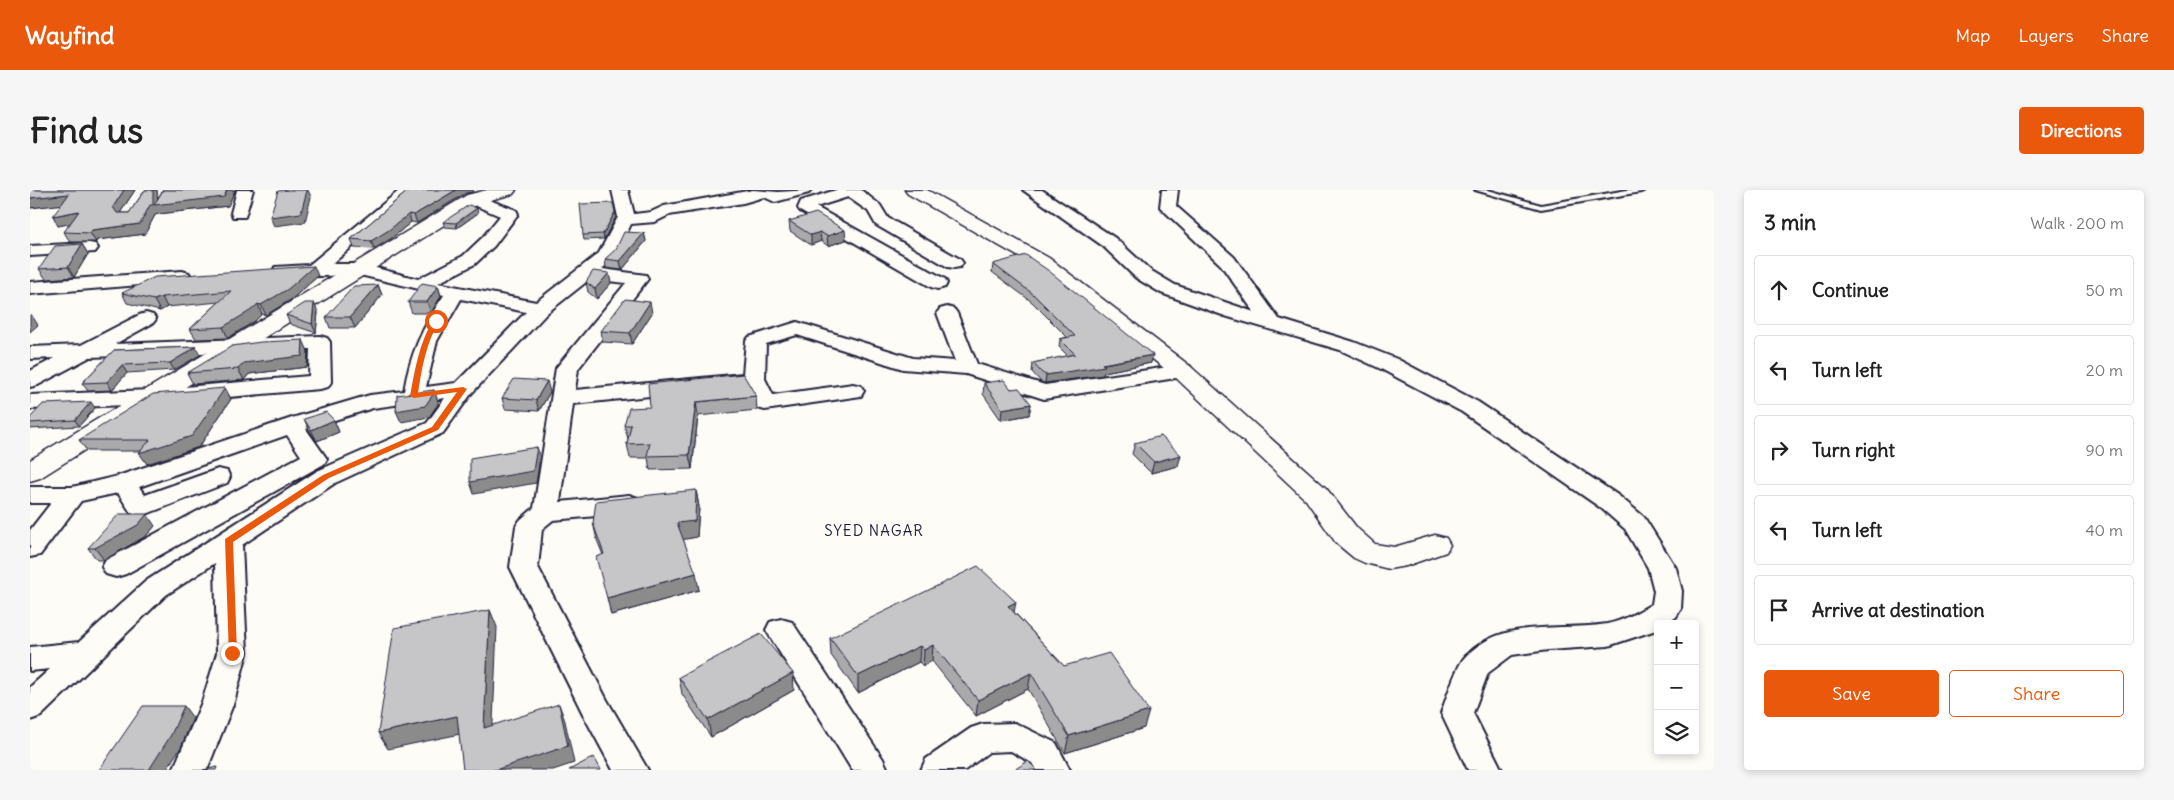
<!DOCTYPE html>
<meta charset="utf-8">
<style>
:root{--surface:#fff;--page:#f6f6f6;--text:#222;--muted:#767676;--line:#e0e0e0;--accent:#ea580c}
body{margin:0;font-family:Delius,sans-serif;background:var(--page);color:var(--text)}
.controls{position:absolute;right:15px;bottom:15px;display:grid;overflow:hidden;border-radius:5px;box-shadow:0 2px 8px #0003}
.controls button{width:45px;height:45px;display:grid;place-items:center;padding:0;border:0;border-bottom:1px solid var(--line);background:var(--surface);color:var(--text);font:25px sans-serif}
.stop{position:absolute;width:15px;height:15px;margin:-11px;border:4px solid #ea580c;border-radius:50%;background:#fff}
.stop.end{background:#ea580c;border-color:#fff;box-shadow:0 1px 5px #0008}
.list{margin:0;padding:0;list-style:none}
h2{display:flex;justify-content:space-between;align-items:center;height:65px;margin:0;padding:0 20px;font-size:21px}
h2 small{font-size:16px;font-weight:400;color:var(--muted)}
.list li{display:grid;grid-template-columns:32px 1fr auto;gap:15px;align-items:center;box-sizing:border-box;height:70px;margin:0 10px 10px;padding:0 10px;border:1px solid var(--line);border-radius:5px}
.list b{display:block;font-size:19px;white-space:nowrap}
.list em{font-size:16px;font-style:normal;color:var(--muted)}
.actions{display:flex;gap:10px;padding:15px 20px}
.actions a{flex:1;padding:11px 0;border:1px solid var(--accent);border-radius:5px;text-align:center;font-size:18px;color:var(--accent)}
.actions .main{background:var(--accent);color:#fff}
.icon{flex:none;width:28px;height:28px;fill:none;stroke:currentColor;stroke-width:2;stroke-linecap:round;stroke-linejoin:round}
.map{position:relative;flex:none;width:1684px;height:580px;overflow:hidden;border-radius:5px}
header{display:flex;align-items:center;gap:30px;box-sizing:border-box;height:70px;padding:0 25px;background:var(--accent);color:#fff}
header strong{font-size:24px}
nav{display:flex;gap:28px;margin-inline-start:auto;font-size:18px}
.intro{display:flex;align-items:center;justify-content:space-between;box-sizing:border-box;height:120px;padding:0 30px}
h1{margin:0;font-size:35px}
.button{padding:12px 22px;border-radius:5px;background:var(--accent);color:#fff;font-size:18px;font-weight:700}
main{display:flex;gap:30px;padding:0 30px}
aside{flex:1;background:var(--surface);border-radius:5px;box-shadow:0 2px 8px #0003}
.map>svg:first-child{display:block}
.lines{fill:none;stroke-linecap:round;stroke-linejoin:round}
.service-casing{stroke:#22223b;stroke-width:4}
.minor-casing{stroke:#22223b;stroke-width:4}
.tertiary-casing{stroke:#22223b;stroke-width:3}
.service{fill:#fdfcf7;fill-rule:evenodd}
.minor{fill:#fdfcf7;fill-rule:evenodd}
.tertiary{fill:#fdfcf7;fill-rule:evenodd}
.wall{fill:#aaaaac;stroke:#22223b}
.shaded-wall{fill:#8b8b8c;stroke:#22223b}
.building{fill:#c6c6c8;stroke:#22223b}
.route{fill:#ea580c}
.labels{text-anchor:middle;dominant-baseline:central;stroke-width:4;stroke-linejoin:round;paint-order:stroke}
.neighbourhood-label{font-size:15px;letter-spacing:1px;fill:#22223b;stroke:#fdfcf7}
</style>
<header>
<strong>Wayfind</strong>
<nav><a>Map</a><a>Layers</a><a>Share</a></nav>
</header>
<div class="intro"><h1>Find us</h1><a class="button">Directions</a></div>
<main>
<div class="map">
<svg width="1684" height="580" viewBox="0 0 1684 580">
<rect width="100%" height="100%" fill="#fdfcf7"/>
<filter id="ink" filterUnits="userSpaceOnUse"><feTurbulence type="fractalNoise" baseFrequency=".02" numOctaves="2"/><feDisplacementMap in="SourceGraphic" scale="10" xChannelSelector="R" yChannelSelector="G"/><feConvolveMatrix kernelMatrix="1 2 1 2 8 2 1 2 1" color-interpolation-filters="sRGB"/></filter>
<g filter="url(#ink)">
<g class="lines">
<defs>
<path id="service" d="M1445,0h13l53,15 86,-15h18l-4,2 -100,17z"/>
<path id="minor" d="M207,0h16l-8,27h-12l-2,-4z
M370,0h18l-86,74h29l57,15 45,-23 19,-18 18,-22 -33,-14 -2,-3 2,-3 6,-2 43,16 2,4 -24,32 -19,18 -37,19 98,19 63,-49 19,-36 -6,-27h16l6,24 17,-2 13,-6 89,-16 25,2 33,-2 -2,3 -34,9 -11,-5 -21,6 -74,12 -14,7 -24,2 -15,32 -14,13 44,6 2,4 -70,90 -3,21 168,-16 3,-33 3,-4 48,-15 116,36 42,3 -18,-48 3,-4 7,-2 7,2 3,4 20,51 68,21 137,-20 8,1 3,5 -3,5 -8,1 -138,22 -78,-25 -63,-5 -106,-34 -31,9 -1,35 8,16 80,-11 8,2 3,5 -3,5 -96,14 -8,-2 -11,-22 -173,18 -13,98 69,-7 9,3 4,6 -4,6 -9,3 -76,7 -11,9 -4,38 69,133 41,70h-35l-28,-52 -75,-151 6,-41 4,-6 14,-12 22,-140 70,-85 -36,-4 -43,34 -76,81 -28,39 -108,50 -93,62 5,108 -13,49 -27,68h-34l29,-68 15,-49 -2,-90 -49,32 -125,121 -11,4v-33l20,-18 -20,2v-24l49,-5 67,-61 171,-110 110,-48 18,-25 -72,10 -67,21 21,30 -3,5 -198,110 -10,3 -10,-3 -4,-7 4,-7 195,-104 -14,-21 -148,52 6,8 73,-26 9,2 3,6 -3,6 -78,30 -9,3 -9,-3 -13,-20 -37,8 -41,54 -10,2v-27l21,-27h-21v-16h42l46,-11 174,-58 78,-23 34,-4c6,-37 19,-65 40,-96l-84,-20 -78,2 -7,-2 -2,-4 2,-4 34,-2zM431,109l65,13 -70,71 -30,4 11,-46z
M806,0h25l19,15 8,13 72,41 3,4 -3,4 -6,1 -6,-1 -72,-42 -8,-14 -20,-14 -32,10 129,72 2,4 -2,4 -7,2 -7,-2 -131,-76 -2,-3 3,-7z
M993,0h19l73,48 35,32 25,15 79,27 -33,-47 -61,-58 2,-17h16l-2,16 58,51 45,62 75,23 43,17 81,43 141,94 25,21 32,51 6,23 -1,18 -5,8 -10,7h-8l-2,6 -48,16 -60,4 -36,5 -24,18 -15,40 29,57h-34l-27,-57c5,-13 15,-47 24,-56 38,-40 93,-25 142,-33 16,-3 31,-12 45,-20l2,-13 -6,-23 -23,-39 -24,-21 -139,-96 -81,-43 -41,-19 -115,-34 -64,-23 -25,-15 -33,-32z
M59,53l6,1 3,4 -3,4 -65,4v-10z
M152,81l7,2 2,4 -2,4 -159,13v-12z
M116,123l7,2 3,4 -3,4 -38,21 205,-8 7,2 3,4 1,40 -3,5 -8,2 -170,15 -120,5v-14l120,-5 159,-14 1,-27 -220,8 -52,28 -8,2v-16l25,-13 -25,1v-12l51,-2 58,-30z
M751,429l11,3 91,137 5,11h-36l-86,-140 4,-8z
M985,533l41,20 14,27h-34l-4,-7 -21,-12 -22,1 -24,18h-44l5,-11 45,-31 12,-4z"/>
<path id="tertiary" d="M457,0h29l-3,4 -34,9 -439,275 -10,3v-21l437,-265z
M875,0h22l122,68 141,108 136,122 31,40 18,16 19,3 41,-12 11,3 4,7 -4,7 -40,14 -17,3 -24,-6 -11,-5 -18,-15 -30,-43 -132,-124 -139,-110 -127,-72z"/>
</defs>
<use href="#service" class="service-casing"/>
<use href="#minor" class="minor-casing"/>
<use href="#tertiary" class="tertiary-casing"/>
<use href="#service" class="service"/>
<use href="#minor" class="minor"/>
<use href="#tertiary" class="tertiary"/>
</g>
<path class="wall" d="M0,0h105l-15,23h9l16,-23h12v9l6,-9h72l-7,16 -70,8 -3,1 -10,19 -48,6 -1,2h-26l-6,-10 7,-9 -13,3 3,-22 -31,4z
M379,0h64v2l-7,1 -49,30 -6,-1 -19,16 -18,11 -20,-1 -3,-9z
M448,23l-21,15 -12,-1 -2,-5z
M586,27l-12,22 -20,1 -1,-5z
M759,31l57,19 -18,6 -7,-5 -10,4 -21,-14z
M614,43l2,8 -24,29 -16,-2 -1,-9z
M52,54l6,10 -14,23 -28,2 -7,-10z
M963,74l158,99 -47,9 -1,3 -58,8 -4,-1 -9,-10 1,-9 35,-7 -9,-9 1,-8 7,-2 -35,-35 -40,-30z
M288,86l-26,23 -26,16 -4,-1 -7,7 -27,17 -32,1 -6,-10 29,-27 -52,5 -7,4 -33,-8 -5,-10z
M556,92l25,1 -14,16 -9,-7z
M348,95l4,10 -27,33h-25l-4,-11z
M408,96l3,10 -10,17h-19l-4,-11z
M288,122l-2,21 -26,-9 -4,-9z
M622,123l-20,31 -29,-2 -2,-11z
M166,157l4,8 -26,15 -47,3 -15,17 -24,1 -6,-8 32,-33z
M278,161l-1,16 -58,7 -5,6 -51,4 -6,-11z
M954,193l27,6 20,15 -2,11 -28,5 -18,-26z
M195,198l6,11 -32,48 -52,17 -6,-13h-54l-8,-11z
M520,202l-11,19 -34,-2 -3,-11z
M726,206l1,14 -59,6 -6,53 -42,1 -2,-12h-18l-3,-14 1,-5 -4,-14 26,-18z
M65,218l-16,18 -49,3v-11z
M274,229l30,1 5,12 -22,9 -8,-11z
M1105,253l43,23 -27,7 -19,-19z
M666,300l3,17 -2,30 -14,2 16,51 -88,25 -8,-60 -6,-15 -4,-17z
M125,336l-9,10 -42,24h-7l-9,-12z
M984,422l50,54 80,62 -79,25 -37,-64 -52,27 -44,-55 -9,5 -4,-4 -61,31 -27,-38 -1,-17z
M649,487l115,13 -83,47 -29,-43z"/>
<path class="shaded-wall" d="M94,0h11l-17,26 -5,-9z
M123,0h4l1,14 69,-14h8l-7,16 -70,8 -3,1 -10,19 -48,6 -1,2 -6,-9 2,-3 48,-6z
M277,0h1l3,7 -6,25 -31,4 -4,-9z
M426,0h17v2l-7,1 -49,30 -3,-8z
M39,4l5,9 -44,5v-10z
M447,18l1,5 -21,15 -1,-5z
M49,21l5,10 -26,5 -5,-10z
M585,22l1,5 -12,22 -1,-5z
M379,24l2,8 -19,16 -18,11 -3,-8z
M815,40l1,10 -18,6 -1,-10z
M790,42l1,9 -10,4v-10z
M614,43l2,8 -24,29 -2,-9z
M52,54l6,10 -14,23 -6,-10z
M284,76l4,10 -26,23 -26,16 -5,-10z
M579,83l2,10 -14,16 -2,-10z
M348,95l4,10 -27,33 -5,-11z
M408,96l3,10 -10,17 -4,-11z
M132,107l5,10 -7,4 -6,-11z
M620,112l2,11 -20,31 -2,-11z
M284,113l4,9 -2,21 -4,-9z
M228,114l4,10 -7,7 -27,17 -5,-11z
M1,124l7,11 -8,7v-17z
M273,150l5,11 -1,16 -58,7 -5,6 -6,-11 6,-6z
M166,157l4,8 -26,15 -4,-7z
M1123,165l-2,8 -47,9 -1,3 -58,8 1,-8z
M92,175l5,8 -15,17 -5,-8z
M517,191l3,11 -11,19 -3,-11z
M195,198l6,11 -32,48 -52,17 -8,-11z
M404,200l4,11v3l-9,13 -28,5 -5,-11z
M61,212l4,6 -16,18 -4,-6z
M666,212l2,14 -6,53 -3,-14z
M1001,214l-2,11 -28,5 1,-11z
M304,230l5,12 -22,9 -6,-11z
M507,257l3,11 -4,25 -62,11 -4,-12z
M1151,265l-3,11 -27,7 3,-11z
M666,300l3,17 -2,30 -16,3 -4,-17z
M117,324l8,12 -9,10 -42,24 -9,-12z
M666,383l3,17 -88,25 -4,-17z
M986,412l-3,16 -5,-12z
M460,420l7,17 -5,118 -8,-17z
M903,455l-1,16 -9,5 1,-16z
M890,456l-1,16 -61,31v-17z
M763,483l1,17 -83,47 -3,-17z
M1001,483l-3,16 -52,27 2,-16z
M529,514l6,17 9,42 -21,7h-58z
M154,516l9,12 -12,29 -15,23h-17z
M1119,521l-5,17 -79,25 4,-17z
M427,526l8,17 -77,16 -10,-16z"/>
<path class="building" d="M0,0h94l-11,17 4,6h12l16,-23h8v15h-3l-10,19 -48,6 -2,3 -26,-1 15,-21 -26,5 16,-22 -39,4z
M133,0h64l-3,7 -70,8z
M259,0h18l-6,23 -31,4 8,-26z
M379,0h47l-42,25 -5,-1 -20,16 -18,11 -20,-2z
M583,13l2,9 -12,22 -20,1 -3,-31z
M439,15l8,3 -21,15 -13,-1z
M786,23l29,17 -18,6 -7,-4 -9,3 -22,-14z
M594,42l20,1 -24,28 -15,-2 11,-10z
M52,54l-14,23 -29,2 16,-23z
M996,65l23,16 104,84 -51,9 3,2 -59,9 -4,-2 -9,-10 42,-9 -15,-15 15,-3 -42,-42 -40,-30z
M284,76l-26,23 -27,16 -3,-1 -8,7 -27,16 -33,2 41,-38 -69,6 -8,3 -32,-7 33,-16z
M563,81l16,2 -14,16 -9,-7z
M392,93l16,3 -11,16h-19z
M348,95l-28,32h-24l28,-31z
M595,109l25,3 -20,31 -29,-2z
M275,113h9l-2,21 -26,-9z
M273,150l-1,16 -58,7 -6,6 -51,4 45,-27 29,-4z
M166,157l-26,16 -48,2 -15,17 -25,1 32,-33z
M713,184l13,22 -60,6 -7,53 -42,1 3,-13 -23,1 4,-19h-7l5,-17 21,-1 -2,-23z
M484,189l33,2 -11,19 -34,-2z
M974,190l7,9 8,-1 12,16 -29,5 -18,-26z
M195,198l-33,48 -53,17 11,-13h-71l74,-46z
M404,200v3l-9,13 -29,5 1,-16z
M61,212l-16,18 -45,3v-5l13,-14z
M296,222l8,8 -23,10 -7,-11z
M1131,246l20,19 -27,7 -19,-19z
M507,257l-4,24 -63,11v-24z
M666,300l-1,31 -18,2 19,50 -89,25 -11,-41 8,-3 -11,-31 3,-22z
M89,324h28l-9,11 -43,23h-7z
M948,376l38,36 -8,4 56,60 45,-13 40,58 -80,25 -38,-63 -53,27 -45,-55 -9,5 -4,-4 -62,30 -28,-38z
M460,420l-6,118 75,-24 9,42 -73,24h-32l-6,-54 -79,17 16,-105z
M731,444l32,39 -85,47 -29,-43z
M113,516h41l-13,29 -22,35h-50z
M564,567l7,13h-32z
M998,571l9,9h-23z
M187,577l-1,3h-13z"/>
</g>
<path class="route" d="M403,130l6,1c-13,23 -17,46 -21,72l45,-6 4,2 -29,41 -109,48 -96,64 4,111 -1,3h-7l-4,-117 98,-64 109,-48 25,-35 -43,6 -4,-2c5,-27 9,-52 23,-76z"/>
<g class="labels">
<g class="neighbourhood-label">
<text x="844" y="340">SYED NAGAR</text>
</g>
</g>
</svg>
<div class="controls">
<button>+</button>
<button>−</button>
<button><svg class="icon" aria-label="layers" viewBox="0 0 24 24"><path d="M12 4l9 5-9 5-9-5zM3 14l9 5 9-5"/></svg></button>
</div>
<div class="stop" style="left:406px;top:131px"></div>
<div class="stop end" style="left:202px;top:463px"></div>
</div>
<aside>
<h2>3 min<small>Walk · 200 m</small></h2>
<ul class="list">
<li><svg class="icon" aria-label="ahead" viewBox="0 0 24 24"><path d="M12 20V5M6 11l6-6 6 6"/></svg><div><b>Continue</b></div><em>50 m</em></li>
<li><svg class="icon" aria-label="left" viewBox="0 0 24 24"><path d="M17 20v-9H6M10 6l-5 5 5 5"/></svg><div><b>Turn left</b></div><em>20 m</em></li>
<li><svg class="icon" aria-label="right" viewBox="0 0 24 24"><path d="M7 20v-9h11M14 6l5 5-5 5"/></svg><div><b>Turn right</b></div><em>90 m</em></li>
<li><svg class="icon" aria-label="left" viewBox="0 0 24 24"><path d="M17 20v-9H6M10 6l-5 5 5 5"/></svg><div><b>Turn left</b></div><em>40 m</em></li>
<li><svg class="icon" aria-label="arrive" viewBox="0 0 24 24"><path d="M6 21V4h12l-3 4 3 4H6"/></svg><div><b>Arrive at destination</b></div></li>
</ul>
<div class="actions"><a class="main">Save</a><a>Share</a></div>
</aside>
</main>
